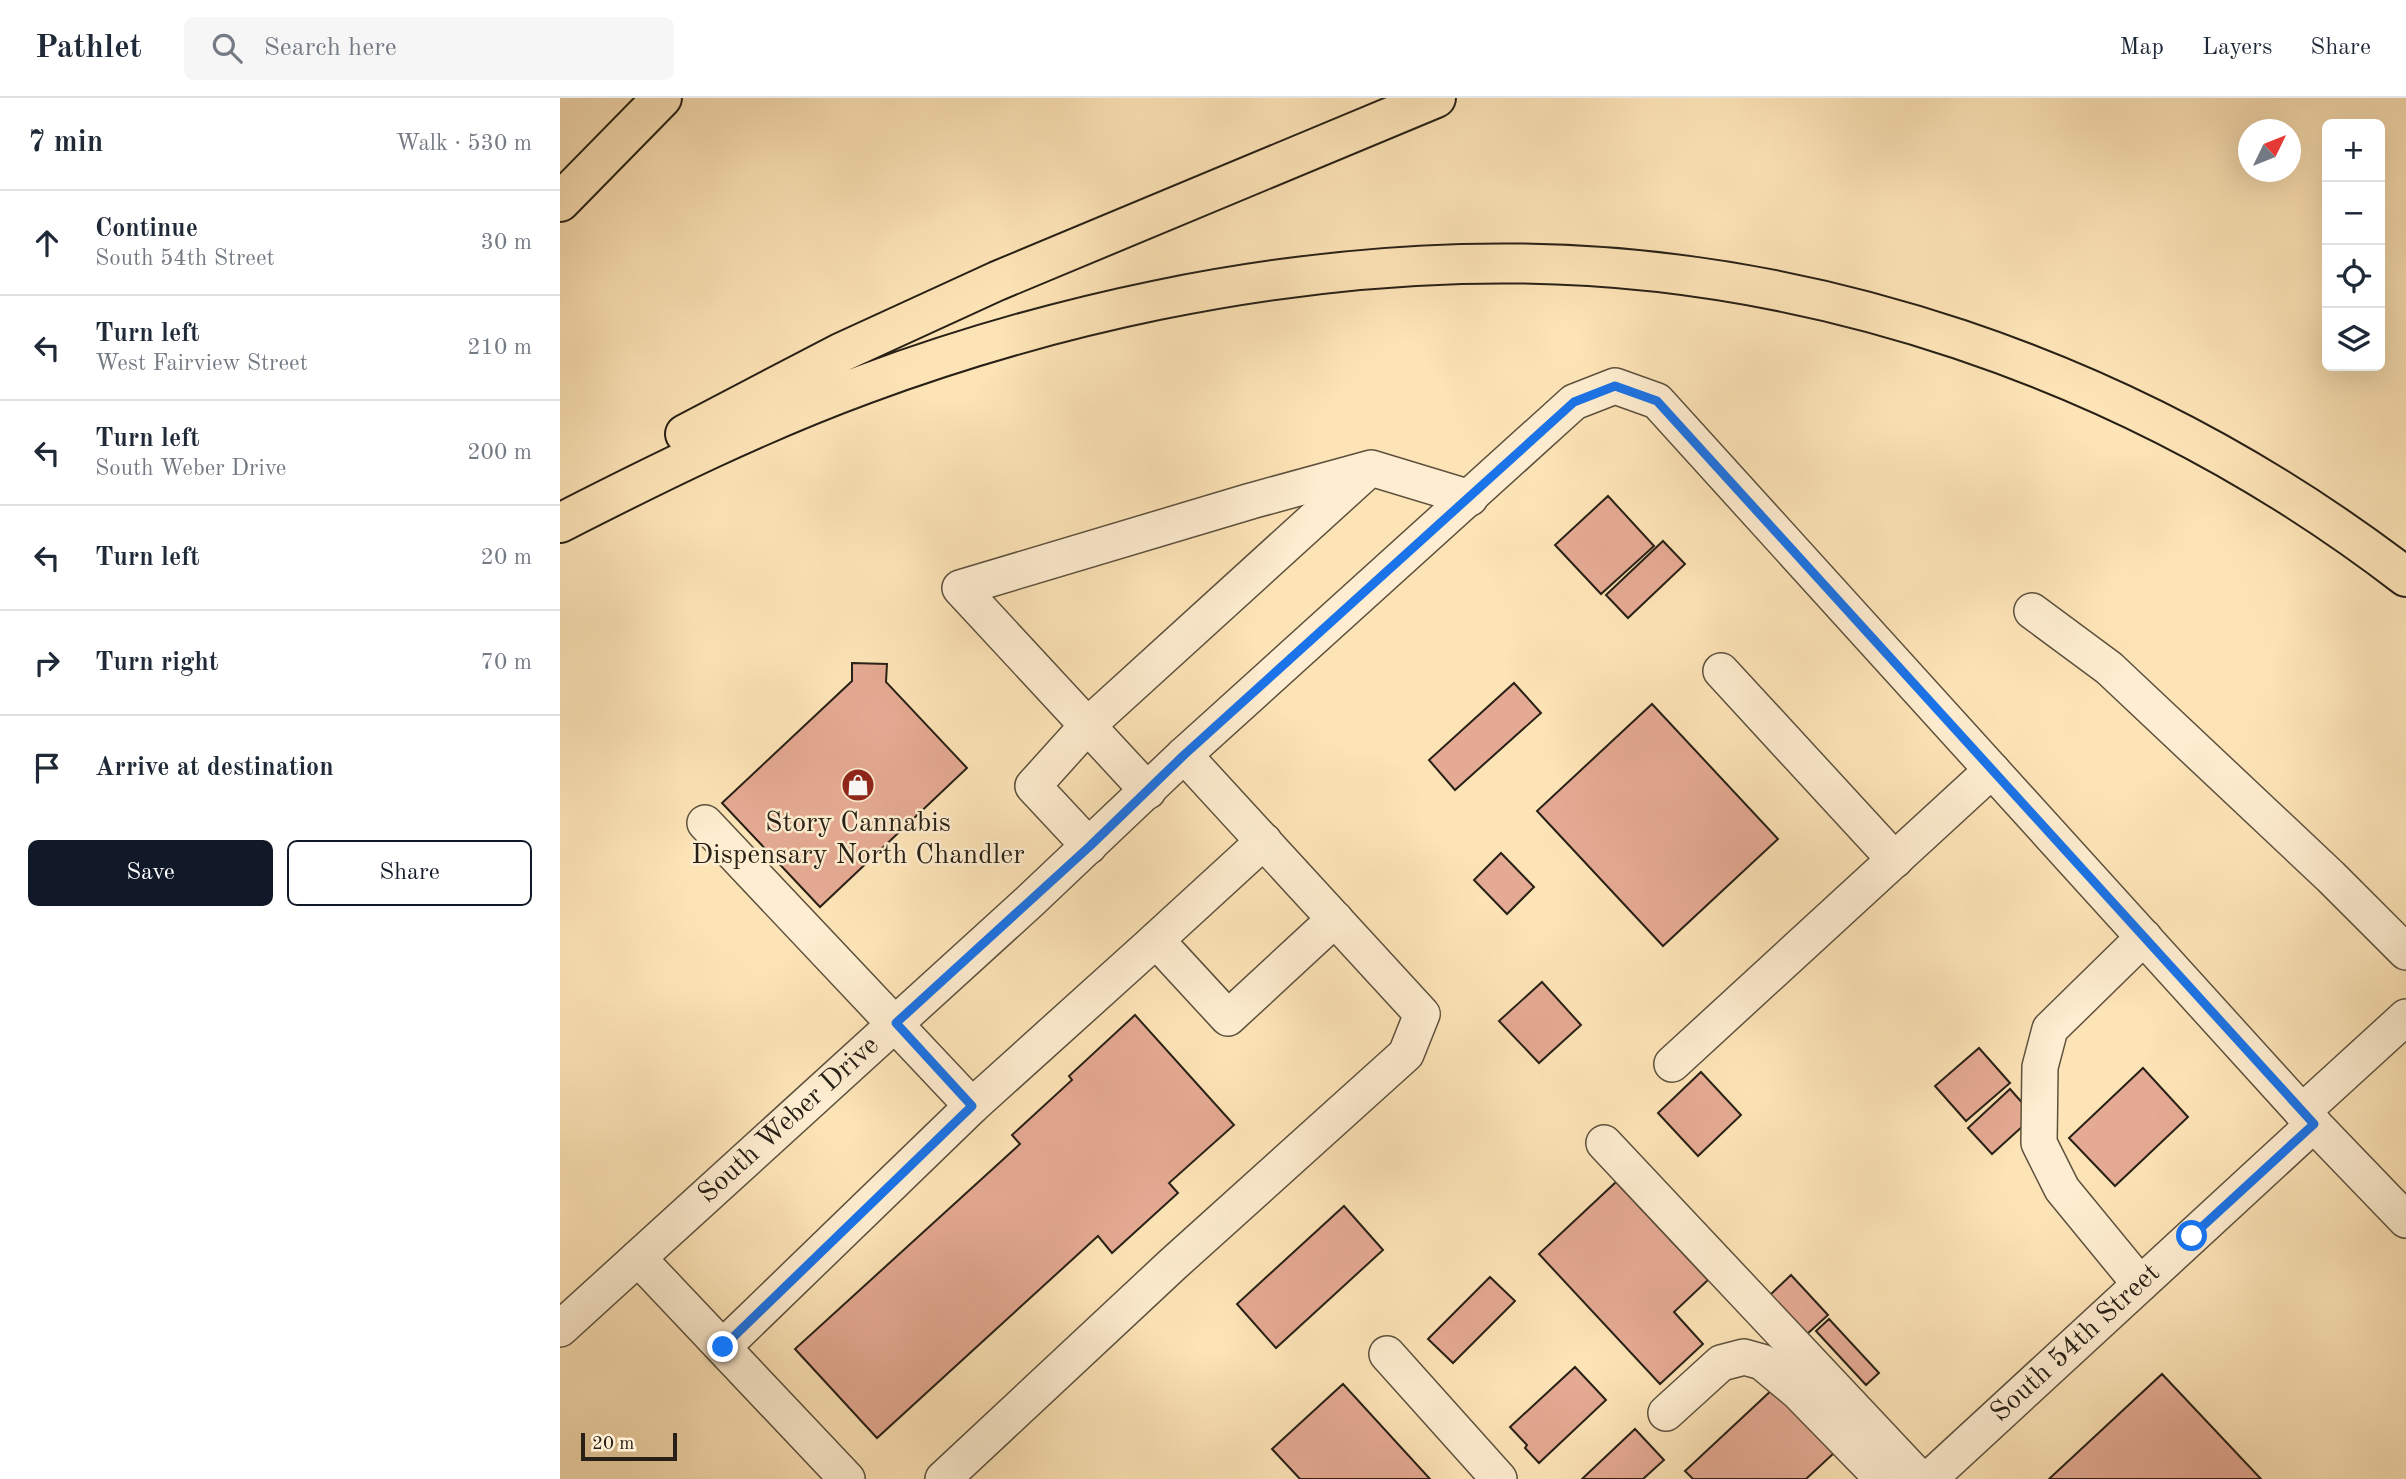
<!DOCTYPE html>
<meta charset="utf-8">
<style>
:root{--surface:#fff;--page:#f6f6f7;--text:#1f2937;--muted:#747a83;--line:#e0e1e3;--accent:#111827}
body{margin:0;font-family:"Old Standard TT",serif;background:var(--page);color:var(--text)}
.controls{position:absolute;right:21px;top:21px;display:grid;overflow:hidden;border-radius:10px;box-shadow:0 7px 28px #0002}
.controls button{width:63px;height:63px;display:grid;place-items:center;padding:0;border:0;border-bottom:2px solid var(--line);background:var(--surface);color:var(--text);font:35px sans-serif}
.compass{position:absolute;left:1678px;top:21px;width:63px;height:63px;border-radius:50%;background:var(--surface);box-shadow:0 7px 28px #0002;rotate:47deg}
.scale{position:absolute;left:21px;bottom:18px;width:96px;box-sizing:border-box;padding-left:7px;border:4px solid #282016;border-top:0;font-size:19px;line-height:24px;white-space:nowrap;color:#282016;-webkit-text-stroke:5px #feedd0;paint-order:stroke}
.stop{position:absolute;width:21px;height:21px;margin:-16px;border:5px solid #1a73e8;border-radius:50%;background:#fff}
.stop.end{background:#1a73e8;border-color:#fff;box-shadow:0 2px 7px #0008}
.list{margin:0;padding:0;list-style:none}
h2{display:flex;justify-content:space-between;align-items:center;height:91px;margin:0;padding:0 28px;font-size:30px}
h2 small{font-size:23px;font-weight:400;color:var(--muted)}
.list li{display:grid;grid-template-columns:46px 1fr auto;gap:21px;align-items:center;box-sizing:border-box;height:105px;padding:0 28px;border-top:2px solid var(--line)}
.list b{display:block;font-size:26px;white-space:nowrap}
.list p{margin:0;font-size:23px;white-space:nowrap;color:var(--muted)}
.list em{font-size:23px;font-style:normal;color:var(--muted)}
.actions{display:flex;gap:14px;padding:21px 28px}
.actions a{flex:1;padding:16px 0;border:2px solid var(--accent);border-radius:10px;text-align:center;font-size:24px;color:var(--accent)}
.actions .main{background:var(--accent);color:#fff}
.icon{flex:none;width:38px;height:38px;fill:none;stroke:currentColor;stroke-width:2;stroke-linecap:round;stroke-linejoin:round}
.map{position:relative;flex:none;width:1846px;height:1381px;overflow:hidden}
header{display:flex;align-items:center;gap:42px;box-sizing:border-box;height:98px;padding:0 35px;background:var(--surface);border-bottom:2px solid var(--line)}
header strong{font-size:33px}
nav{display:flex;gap:38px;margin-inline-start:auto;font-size:24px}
.search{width:490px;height:63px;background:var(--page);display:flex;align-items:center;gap:18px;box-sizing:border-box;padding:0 24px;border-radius:10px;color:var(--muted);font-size:26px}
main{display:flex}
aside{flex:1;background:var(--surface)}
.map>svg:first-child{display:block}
.building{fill:#e5aa93;stroke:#282016;stroke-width:2}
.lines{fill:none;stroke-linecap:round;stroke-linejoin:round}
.minor-casing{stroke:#5d513e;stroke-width:38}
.highway-casing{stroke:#282016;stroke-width:42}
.minor{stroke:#feedd0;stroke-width:35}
.highway{stroke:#fde4b7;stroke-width:38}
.route{stroke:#1a73e8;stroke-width:9}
.labels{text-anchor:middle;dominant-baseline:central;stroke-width:5;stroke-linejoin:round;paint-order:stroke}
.poi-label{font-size:28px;fill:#282016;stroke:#feedd0}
.street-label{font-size:28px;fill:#282016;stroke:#feedd0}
</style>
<header>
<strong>Pathlet</strong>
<div class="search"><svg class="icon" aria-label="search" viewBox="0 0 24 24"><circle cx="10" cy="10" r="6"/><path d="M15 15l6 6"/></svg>Search here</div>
<nav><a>Map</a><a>Layers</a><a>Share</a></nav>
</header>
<main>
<aside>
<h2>7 min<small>Walk · 530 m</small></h2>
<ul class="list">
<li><svg class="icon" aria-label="ahead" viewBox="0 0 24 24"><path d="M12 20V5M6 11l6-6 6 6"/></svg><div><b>Continue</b><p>South 54th Street</p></div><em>30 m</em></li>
<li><svg class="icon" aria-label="left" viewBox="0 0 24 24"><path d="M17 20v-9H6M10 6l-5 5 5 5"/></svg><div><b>Turn left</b><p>West Fairview Street</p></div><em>210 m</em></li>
<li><svg class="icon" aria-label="left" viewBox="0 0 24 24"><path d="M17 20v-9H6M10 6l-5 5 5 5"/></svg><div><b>Turn left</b><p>South Weber Drive</p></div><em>200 m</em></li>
<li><svg class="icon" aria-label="left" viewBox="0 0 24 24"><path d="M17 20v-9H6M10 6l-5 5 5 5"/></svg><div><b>Turn left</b></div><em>20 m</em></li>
<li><svg class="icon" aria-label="right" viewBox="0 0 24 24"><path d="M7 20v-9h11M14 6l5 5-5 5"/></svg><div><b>Turn right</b></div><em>70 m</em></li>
<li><svg class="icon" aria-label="arrive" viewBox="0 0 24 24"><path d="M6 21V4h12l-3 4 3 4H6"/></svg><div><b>Arrive at destination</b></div></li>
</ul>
<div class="actions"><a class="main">Save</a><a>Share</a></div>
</aside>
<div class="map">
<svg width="1846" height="1381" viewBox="0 0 1846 1381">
<rect width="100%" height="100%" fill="#fde4b7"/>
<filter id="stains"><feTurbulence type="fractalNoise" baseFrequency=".00286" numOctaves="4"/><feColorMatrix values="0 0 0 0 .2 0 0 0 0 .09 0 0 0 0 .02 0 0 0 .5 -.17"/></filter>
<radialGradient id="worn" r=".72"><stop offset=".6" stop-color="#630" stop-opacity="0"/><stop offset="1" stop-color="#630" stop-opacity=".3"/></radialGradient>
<path class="building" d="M1048,398l46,50 -53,48 -46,-49z
M1103,443l22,23 -57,54 -22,-23z
M292,565l35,1 -1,18 81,86 -147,139 -98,-104 130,-122z
M954,585l27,30 -86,77 -26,-30z
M1092,606l126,135 -115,107 -126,-135z
M941,755l33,34 -27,27 -33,-34z
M982,884l39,43 -42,38 -40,-42z
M575,917l99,110 -65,58 9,10 -66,60 -14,-17 -221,202 -82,-89 225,-205 -8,-9 60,-55 -3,-4z
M1419,950l31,35 -44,38 -31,-35z
M1583,970l45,49 -73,69 -46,-48z
M1141,974l40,43 -43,41 -40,-43z
M1450,991l24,27 -42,38 -24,-26z
M1056,1084l92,98 -34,32 29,32 -43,40 -121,-130z
M784,1108l39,44 -107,98 -39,-44z
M1231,1177l37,40 -22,20 -36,-40z
M930,1179l25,24 -62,62 -25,-24z
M1269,1221l50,54 -13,12 -50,-54z
M1015,1269l31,33 -67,63 -14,-15 2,-3 -17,-18z
M1602,1276l99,105h-212z
M783,1286l87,95h-130l-28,-30z
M1214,1290l60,65 -28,26h-113l-8,-8z
M1075,1331l29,31 -21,19h-61z"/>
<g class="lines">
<defs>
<g id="minor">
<path d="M1472,513l77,57 222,209 75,75"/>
<path d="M1161,573l174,189"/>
<path d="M588,693l-188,-203 291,-87 120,-33 99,30"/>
<path d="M145,725l267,283"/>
<path d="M704,743l-108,99 72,78 107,-99"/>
<path d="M529,748l-56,-60 55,-61 278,-253"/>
<path d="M1112,966l320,-294"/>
<path d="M1742,1014l104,-95"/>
<path d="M1044,1045l316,336"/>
<path d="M78,1160l209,221"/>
<path d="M1580,1186l-78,-95 -23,-46 1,-76 10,-38 94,-92"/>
<path id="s1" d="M0,1231l470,-428 154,-146 390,-353 41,-16 42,15 645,711 104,108"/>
<path d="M163,1249l249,-241 184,-166"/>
<path d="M827,1256l112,125"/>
<path d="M1106,1315l55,-50 23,-6 18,5 36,30 85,87"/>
<path d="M383,1381l229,-214 234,-211 16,-40 -238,-259"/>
<path id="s2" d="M1369,1381l385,-355"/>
</g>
<path id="highway" d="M0,104l102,-104
M125,336l155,-81 157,-72 439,-183
M0,425c100,-51 199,-100 305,-139 189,-70 394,-114 596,-120 339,-10 677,107 945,313"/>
</defs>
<use href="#minor" class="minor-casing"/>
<use href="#highway" class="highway-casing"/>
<use href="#minor" class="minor"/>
<use href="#highway" class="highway"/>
</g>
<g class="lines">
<path class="route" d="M163,1249l249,-241 -76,-83 194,-177 94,-91 390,-353 41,-16 42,15 657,723 -122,112"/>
</g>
<defs>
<symbol id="shop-disc" viewBox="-11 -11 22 22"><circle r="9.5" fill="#8f2418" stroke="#feedd0"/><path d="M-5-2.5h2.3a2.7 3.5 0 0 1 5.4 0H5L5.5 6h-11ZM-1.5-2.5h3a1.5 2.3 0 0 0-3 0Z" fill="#fff"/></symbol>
</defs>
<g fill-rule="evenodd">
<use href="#shop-disc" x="279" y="668" width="38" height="38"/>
</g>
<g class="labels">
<g class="poi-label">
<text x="298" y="726">Story Cannabis<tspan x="298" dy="32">Dispensary North Chandler</tspan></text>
</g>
<g class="street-label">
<text stroke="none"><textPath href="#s1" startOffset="310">South Weber Drive</textPath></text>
<text stroke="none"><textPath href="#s2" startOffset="200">South 54th Street</textPath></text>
</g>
</g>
<rect width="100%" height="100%" filter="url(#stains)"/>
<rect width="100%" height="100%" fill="url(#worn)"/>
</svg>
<div class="controls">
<button>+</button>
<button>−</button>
<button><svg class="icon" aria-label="locate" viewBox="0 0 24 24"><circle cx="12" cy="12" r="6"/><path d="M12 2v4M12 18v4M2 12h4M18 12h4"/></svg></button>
<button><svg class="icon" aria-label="layers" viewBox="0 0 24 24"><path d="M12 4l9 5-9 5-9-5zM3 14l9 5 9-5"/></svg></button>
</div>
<svg class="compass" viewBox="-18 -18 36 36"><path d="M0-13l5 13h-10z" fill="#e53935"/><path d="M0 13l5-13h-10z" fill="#747a83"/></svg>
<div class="scale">20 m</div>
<div class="stop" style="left:1632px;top:1138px"></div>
<div class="stop end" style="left:163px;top:1249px"></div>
</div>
</main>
